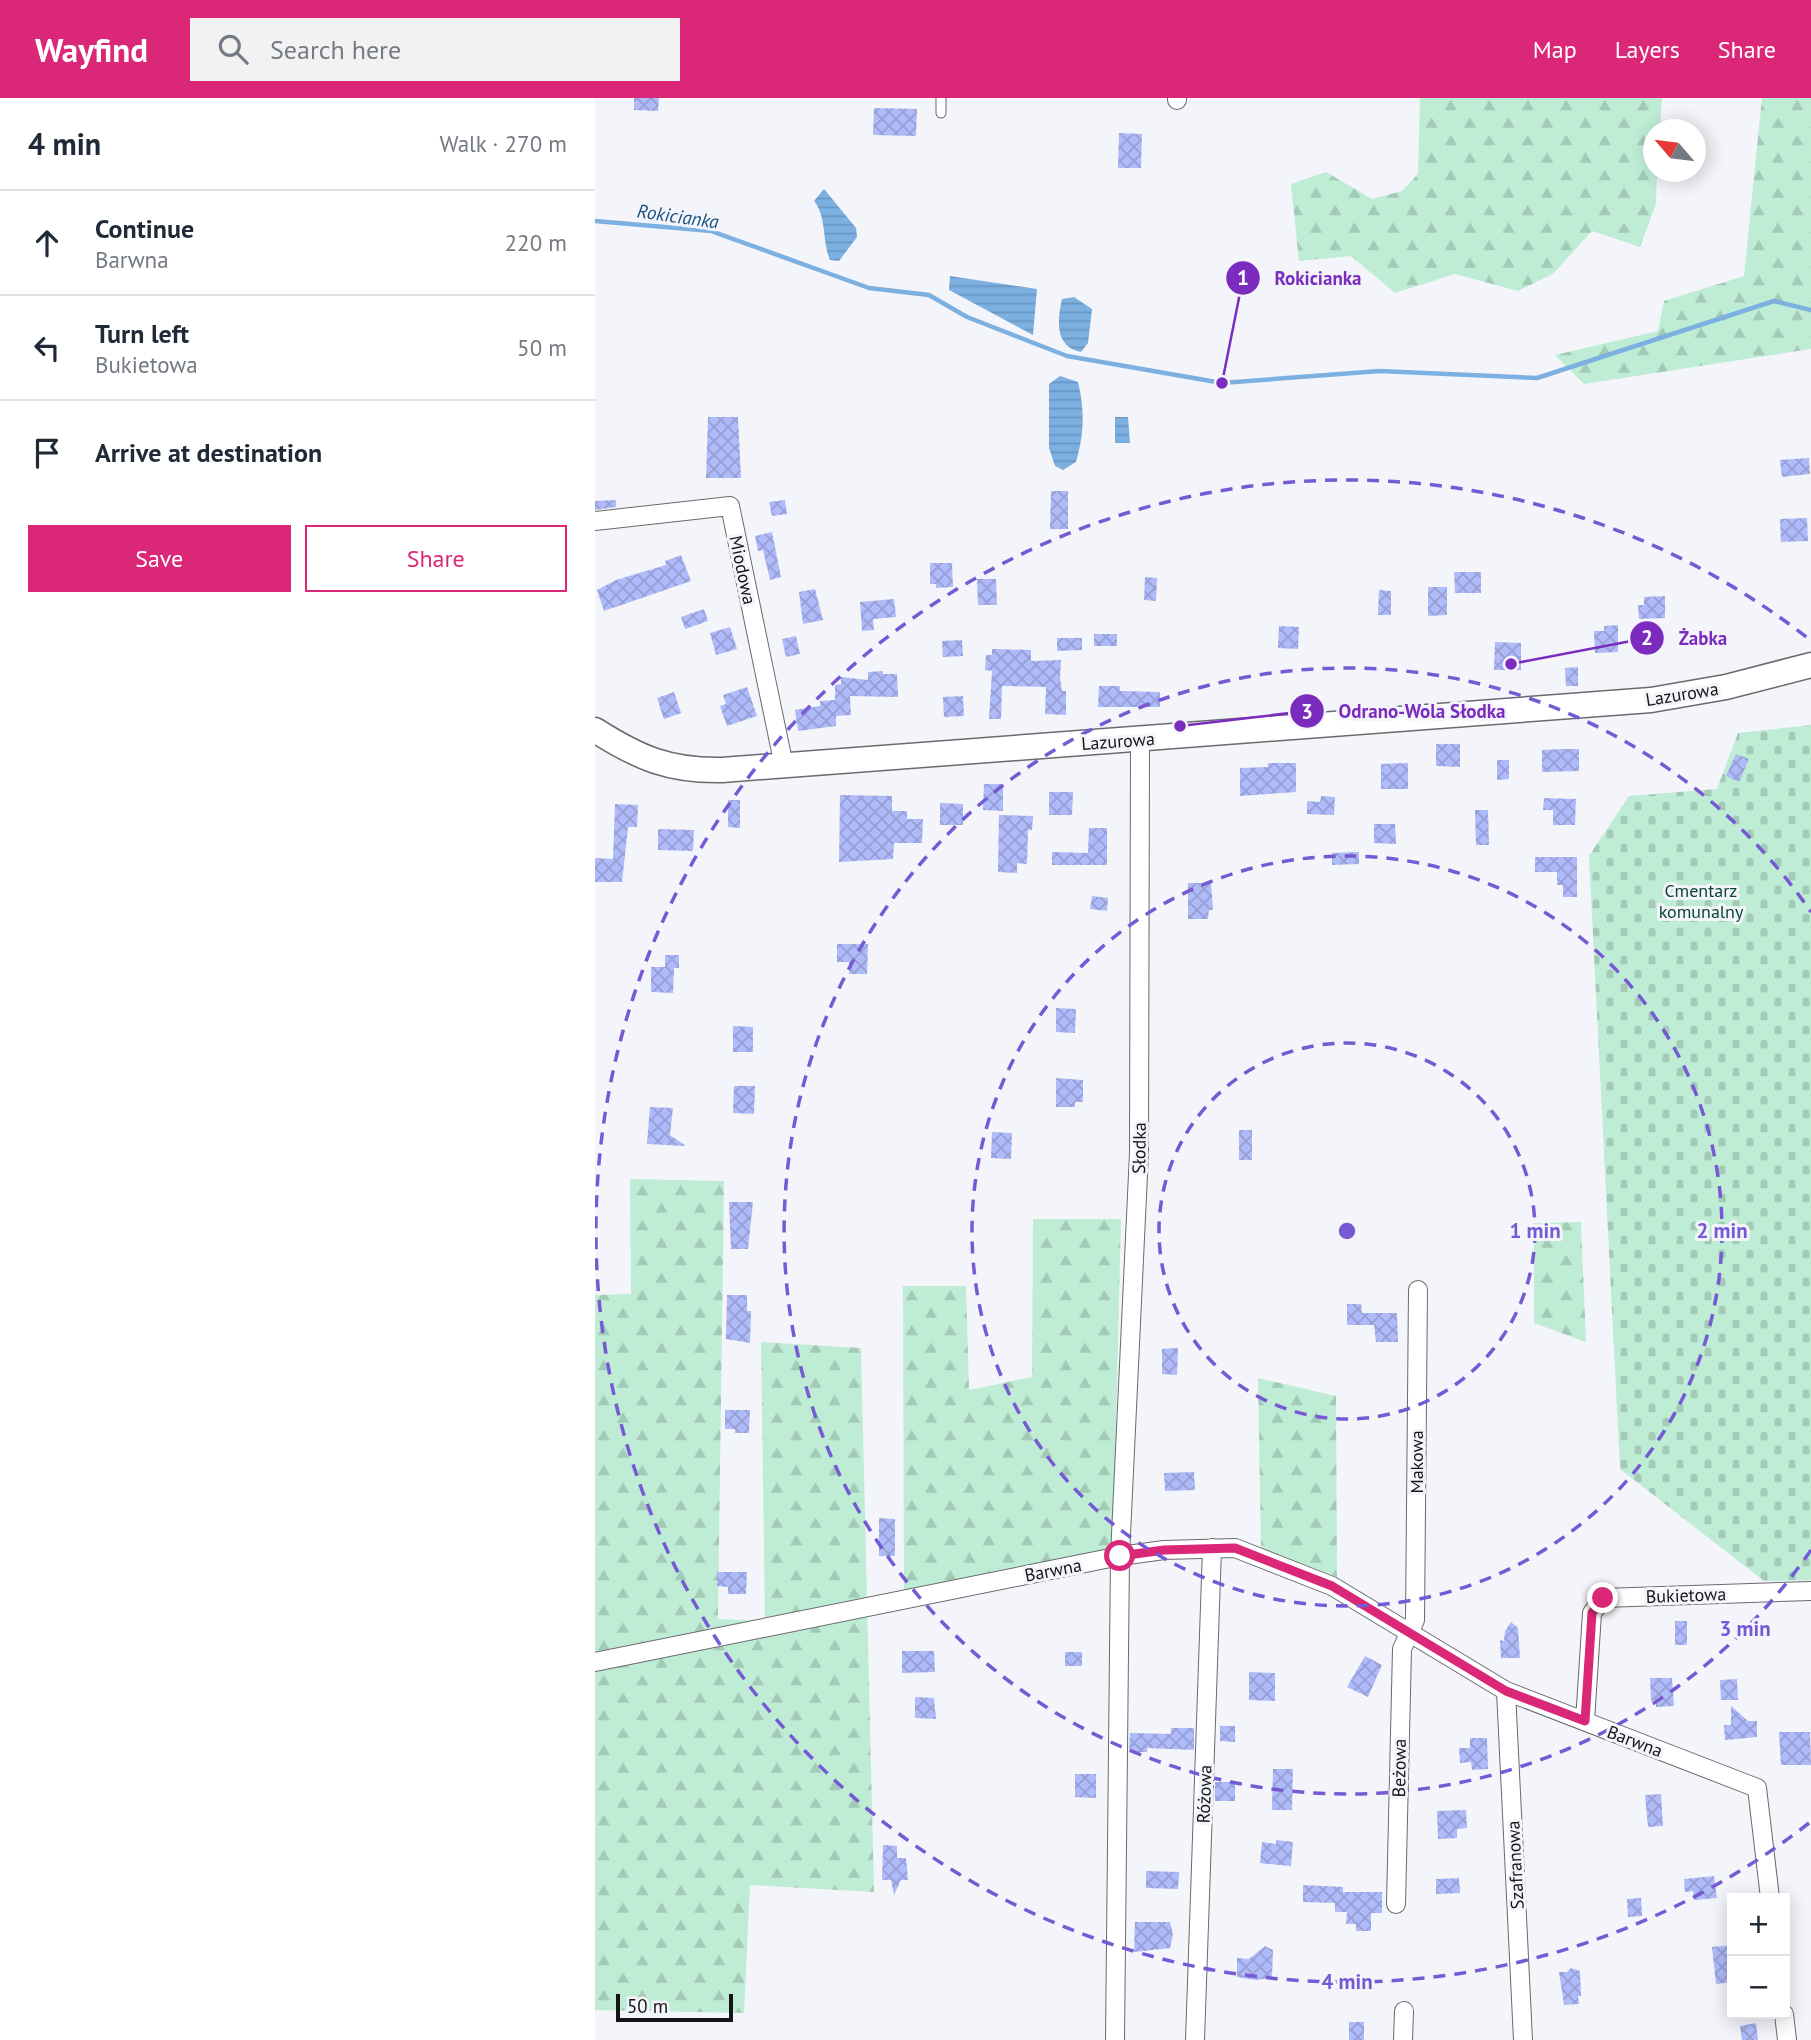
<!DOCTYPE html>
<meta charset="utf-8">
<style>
:root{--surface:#fff;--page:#f2f2f3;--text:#1f2937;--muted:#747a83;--line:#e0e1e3;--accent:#db2777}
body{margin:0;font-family:"PT Sans",sans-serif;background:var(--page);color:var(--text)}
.controls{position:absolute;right:21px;bottom:21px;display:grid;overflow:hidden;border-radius:0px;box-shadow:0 4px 18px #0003}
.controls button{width:63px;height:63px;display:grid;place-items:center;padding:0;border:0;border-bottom:2px solid var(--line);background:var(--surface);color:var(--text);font:35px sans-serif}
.compass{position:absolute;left:1048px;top:21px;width:63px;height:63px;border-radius:50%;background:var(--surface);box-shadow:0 4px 18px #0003;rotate:298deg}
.scale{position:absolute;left:21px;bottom:18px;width:117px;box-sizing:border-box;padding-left:7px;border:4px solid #151517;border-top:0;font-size:19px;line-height:24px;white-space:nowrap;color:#151517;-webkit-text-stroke:5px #f4f5fa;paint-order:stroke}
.stop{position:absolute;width:21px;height:21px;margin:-16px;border:5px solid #db2777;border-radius:50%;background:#fff}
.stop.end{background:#db2777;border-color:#fff;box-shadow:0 2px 7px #0008}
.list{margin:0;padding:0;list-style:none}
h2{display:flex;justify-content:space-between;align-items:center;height:91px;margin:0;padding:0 28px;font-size:30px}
h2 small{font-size:23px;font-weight:400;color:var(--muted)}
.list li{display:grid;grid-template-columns:46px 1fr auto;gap:21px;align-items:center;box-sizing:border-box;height:105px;padding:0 28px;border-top:2px solid var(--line)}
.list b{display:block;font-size:26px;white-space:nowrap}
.list p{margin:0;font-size:23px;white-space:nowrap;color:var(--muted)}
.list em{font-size:23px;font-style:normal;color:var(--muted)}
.actions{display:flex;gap:14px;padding:21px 28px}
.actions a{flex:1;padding:16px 0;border:2px solid var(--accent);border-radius:0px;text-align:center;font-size:24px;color:var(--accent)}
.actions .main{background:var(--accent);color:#fff}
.icon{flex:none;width:38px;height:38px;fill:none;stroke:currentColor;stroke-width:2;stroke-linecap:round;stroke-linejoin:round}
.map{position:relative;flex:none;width:1216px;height:1942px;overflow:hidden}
header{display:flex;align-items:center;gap:42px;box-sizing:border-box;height:98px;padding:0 35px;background:var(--accent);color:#fff}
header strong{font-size:33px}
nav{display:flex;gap:38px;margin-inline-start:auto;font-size:24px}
.search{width:490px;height:63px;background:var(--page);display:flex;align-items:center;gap:18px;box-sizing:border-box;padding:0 24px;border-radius:0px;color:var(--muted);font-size:26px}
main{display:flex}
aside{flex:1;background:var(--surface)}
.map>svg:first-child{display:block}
.forest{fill:url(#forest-firs)}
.cemetery{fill:url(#cemetery-stones)}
.water{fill:url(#water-rules)}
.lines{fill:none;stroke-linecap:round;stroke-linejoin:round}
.stream{stroke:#7cb0e1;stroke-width:4.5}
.building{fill:url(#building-cross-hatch)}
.lane-casing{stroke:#696a6e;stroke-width:11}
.street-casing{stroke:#696a6e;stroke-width:20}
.secondary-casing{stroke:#696a6e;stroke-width:27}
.lane{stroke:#fff;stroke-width:9}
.street{stroke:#fff;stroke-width:18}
.secondary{stroke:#fff;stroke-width:24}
.route{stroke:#db2777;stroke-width:9}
.ring{fill:none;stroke:#765ad4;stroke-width:3.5;stroke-dasharray:12 9}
.labels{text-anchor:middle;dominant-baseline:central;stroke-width:6;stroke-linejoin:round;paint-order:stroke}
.street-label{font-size:18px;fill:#151517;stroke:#f4f5fa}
.park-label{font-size:18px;fill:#094630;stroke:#f4f5fa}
.water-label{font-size:19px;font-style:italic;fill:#17507e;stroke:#f4f5fa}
.centre{fill:#765ad4;stroke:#f4f5fa;stroke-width:3.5}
.ring-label{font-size:21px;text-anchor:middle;font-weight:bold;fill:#765ad4;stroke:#f4f5fa;stroke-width:6;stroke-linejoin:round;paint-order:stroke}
.leader{fill:none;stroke:#7b2cbf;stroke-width:2.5}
.callout-dot{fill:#7b2cbf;stroke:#f4f5fa;stroke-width:2.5}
.mark-label{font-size:21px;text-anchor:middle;font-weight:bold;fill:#fff}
.callout-label{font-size:19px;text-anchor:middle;font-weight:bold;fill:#7b2cbf;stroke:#f4f5fa;stroke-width:6;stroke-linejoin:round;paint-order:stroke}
</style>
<header>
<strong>Wayfind</strong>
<div class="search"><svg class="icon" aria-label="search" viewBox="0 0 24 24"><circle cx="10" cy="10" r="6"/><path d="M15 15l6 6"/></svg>Search here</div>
<nav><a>Map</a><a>Layers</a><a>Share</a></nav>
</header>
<main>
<aside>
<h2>4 min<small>Walk · 270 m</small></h2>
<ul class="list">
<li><svg class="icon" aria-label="ahead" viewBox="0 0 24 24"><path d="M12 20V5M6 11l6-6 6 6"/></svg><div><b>Continue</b><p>Barwna</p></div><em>220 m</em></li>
<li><svg class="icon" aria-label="left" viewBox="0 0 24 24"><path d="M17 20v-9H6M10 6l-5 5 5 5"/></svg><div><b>Turn left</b><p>Bukietowa</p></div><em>50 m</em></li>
<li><svg class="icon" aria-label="arrive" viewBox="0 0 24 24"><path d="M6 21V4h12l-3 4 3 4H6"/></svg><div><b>Arrive at destination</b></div></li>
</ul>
<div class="actions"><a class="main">Save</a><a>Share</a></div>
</aside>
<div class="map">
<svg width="1216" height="1942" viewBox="0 0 1216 1942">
<defs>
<pattern id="forest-firs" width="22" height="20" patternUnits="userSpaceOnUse" patternTransform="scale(1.75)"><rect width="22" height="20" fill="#bfecd5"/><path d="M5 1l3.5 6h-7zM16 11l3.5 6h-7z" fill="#a3cab6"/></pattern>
<pattern id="cemetery-stones" width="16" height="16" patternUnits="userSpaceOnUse" patternTransform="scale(1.75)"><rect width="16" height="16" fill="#bfecd5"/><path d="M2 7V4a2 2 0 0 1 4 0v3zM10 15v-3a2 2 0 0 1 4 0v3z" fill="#a3cab6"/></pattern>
<pattern id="water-rules" width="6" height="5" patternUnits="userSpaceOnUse" patternTransform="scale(1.75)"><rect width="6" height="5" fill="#7cb0e1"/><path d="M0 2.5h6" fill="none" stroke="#6a96c0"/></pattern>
<pattern id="building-cross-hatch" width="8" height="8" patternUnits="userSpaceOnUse" patternTransform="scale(1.75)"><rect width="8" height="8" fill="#afbaf9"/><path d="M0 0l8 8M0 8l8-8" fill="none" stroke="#969fd5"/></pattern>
</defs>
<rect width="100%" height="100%" fill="#f4f5fa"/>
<path class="forest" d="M825,0h242l-2,31 -7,1v42h4l-1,32 -16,43 -48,-16 -39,43 -35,17 -63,-17 -60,19 -44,-37 -52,5 -8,-77 35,-12 46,27 30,-8 16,-17z
M1167,0h49v251l-227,35 -29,-29 103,-24 6,-30 80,-25z
M35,1081l94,2 -6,438 47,2 -4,-279 100,6 13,544 -124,-7 -6,128 -149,-3v-715l36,-1z
M438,1121h88l-8,330 -209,46 -1,-309h63l3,104 63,-13z
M986,1124v1l5,119 -52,-19v-100z
M663,1280l78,18 1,181 -76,-29z"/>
<path class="cemetery" d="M1216,627v855l-47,1 -144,-112 -31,-613 40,-60 88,-7 21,-56z"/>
<path class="water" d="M229,91l32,39 1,9 -18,24 -9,-1c-8,-19 -3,-43 -16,-59z
M355,178l87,13 -4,46 -84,-45z
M479,199l18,12 -4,34 -7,9c-26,-5 -24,-31 -19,-53z
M465,278l18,6c7,29 6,52 -2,80l-13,8 -8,-4 -6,-18v-64z
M520,319h13l2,26h-15z"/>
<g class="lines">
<path class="stream" d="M0,123l116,10 158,57 60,7 38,22 100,39 155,27 158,-12 157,7 237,-77 37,9"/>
</g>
<path class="building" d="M39,0h25l-1,13 -24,-1z
M279,10l43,1 -1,27 -43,-1z
M524,35l23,1 -1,34h-23z
M113,319h30l3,61h-35z
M1214,360l1,16 -28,3 -2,-17z
M456,393h17v38h-18z
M21,402v7l-21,3v-9z
M190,402l2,14 -15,2 -3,-14z
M1212,420l1,23 -27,1 -1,-23z
M177,434l9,45 -11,3 -7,-30 -5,1 -3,-15z
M86,457l10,26 -87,30 -7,-21 19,-10 50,-15 -1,-4z
M335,465h22l1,24 -17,1v-4h-6z
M859,474h27v21h-26z
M550,479l12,1 -1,23 -12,-1z
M382,481h19l1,26h-19z
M833,489h19v28l-19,1z
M220,491l8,31 -20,4 -4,-32z
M784,492l12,1v24h-13z
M1070,498v22l-26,1 -1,-14h6v-8z
M299,501l2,18 -23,2 1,11 -12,1 -2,-29z
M109,511l4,12 -23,8 -4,-12z
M1023,527v27l-23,1 -1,-22h10v-5z
M684,528l20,1 -1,22 -20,-1z
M135,529l7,22 -21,6 -6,-22z
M499,536h23v12h-23z
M201,538l4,18 -14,3 -4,-18z
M462,540h25v12l-25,1z
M367,542l1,16 -20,1 -1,-16z
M900,544l26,1v27h-27z
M397,551l39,1v11l30,-1 -1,18 2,13h4v24l-21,-1 1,-27 -44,-1 -1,33h-12l3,-48 -7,-1 1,-15h6z
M983,569v19h-12l-1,-18z
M288,573v3h14l1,23 -48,-1 1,19 -15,1v10l-38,5 -3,-21 25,-4v-5l15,-1v-15l6,-1v-7l27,3v-8z
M504,588h21v5l40,1v15h-62z
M152,589l10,29 -30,10 -7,-20 6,-2 -3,-9z
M79,594l7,21 -17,6 -7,-21z
M368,598l1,20 -20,1 -1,-20z
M841,646h24v23l-24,-1z
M966,651h18v22l-37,1v-22z
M1141,656l13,5 -10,23 -13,-6z
M902,662h12v19l-12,1z
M673,665h28v29l-56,4v-28l28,-1z
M813,665v26h-27v-25z
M389,686h19v27l-20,-1z
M454,694h24l-1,23h-23z
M245,697l52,1v15h15v8h16l-1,24h-28l-1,16 -54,3z
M726,698l14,1 -1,18 -27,-1v-13l13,1z
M949,700l32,1 -1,26h-22v-15h-10z
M133,702h12v28l-12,-1z
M345,705l23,1v21h-23z
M20,706l23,1 -1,22h-9l-6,55h-27v-24l18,1z
M880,712h13l1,35h-13z
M404,717l34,1 -1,14h-4l-1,34 -10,-1v10l-19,-1z
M779,726h21l1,20 -22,-1z
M494,730h18v37h-55v-13l36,1z
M63,731l36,1 -1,21 -35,-1z
M764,754v12l-27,1v-12z
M940,759h42v40h-14v-12h-6v-13h-22z
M593,785h23l2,27h-4l-1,9h-20z
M497,798l16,2 -1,13 -17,-2z
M242,846h31l-1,30h-18v-12h-12z
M70,857h14v13h-5l-1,25 -22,-1v-25h14z
M461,910l20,1 -1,24 -19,-1z
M138,928l20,1v25h-20z
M461,980l27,2v22h-8v5h-19z
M139,988h21l-1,28 -21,-1z
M55,1009l23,1 -3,27 16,11 -39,-2z
M644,1032h13v30h-13z
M397,1034l20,1 -1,26 -20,-1z
M134,1104h24l-5,47h-17z
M132,1197h20v16h4l-1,32 -24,-4z
M752,1206h14l1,9h35l1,29h-22l-2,-17h-27z
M583,1250l-1,27 -15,-1v-25z
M130,1312h25l-1,23h-14v-4h-10z
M599,1374l1,18 -30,1 -1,-18z
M284,1420l16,1v37h-16z
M122,1474h30l-1,22h-18v-7l-11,-1z
M1080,1523h12v24h-12z
M916,1524l7,6 2,30h-19l-1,-18 4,1 1,-10z
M307,1553h32l1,21 -33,1z
M470,1554h17v14h-17z
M770,1558l17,9 -14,32 -21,-10z
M654,1574l26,1v28l-26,-1z
M1055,1580h22l2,28 -18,1v-7l-5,1z
M1142,1581l1,21h-17l-1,-20z
M320,1599l19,1 2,21 -21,-1z
M1136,1608l17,15h9v16l-32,3 -1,-15h7z
M625,1628h15v16l-15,-1z
M576,1630h23v22l-47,-2v4h-18l1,-19 41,1z
M1184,1634h31l1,33h-30z
M875,1640h17l1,31 -16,1 -1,-8 -11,1 -1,-15h11z
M678,1671h20l-1,41h-20z
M480,1676h21v24l-21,-1z
M620,1684h20v19h-20z
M1066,1696l2,32 -15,1 -3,-32z
M871,1712l1,18 -10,1v9l-19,1 -1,-28z
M681,1742l17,2 -2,24 -31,-3 2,-21 14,2z
M288,1747l14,1v12h9l2,22h-7l-7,15 -3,-15h-9z
M551,1773l33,1 -1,17 -32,-1z
M1119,1778l3,22 -23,2 -1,-9 -8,1 -1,-13z
M864,1780l1,15 -24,1v-15z
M708,1787l40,2v5h39v21h-11v18h-15v-7h-10l1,-12h-12v-9l-32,-1z
M1046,1800l1,18 -14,1 -1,-18z
M540,1824h35l3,12 -3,14 -36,4z
M1137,1847v37l-16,2 -4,-37z
M670,1848l8,4 -1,28 -17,2 -18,-3v-19l12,1z
M976,1870l9,3 1,25h-3l1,8 -15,1 -5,-33h8z
M754,1924h15v18h-15z
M1161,1925l2,17h-16l-2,-14z"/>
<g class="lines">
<defs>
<path id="lane" d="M346,15v-15"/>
<path id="street" d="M582,2v-2
M0,423l135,-15 54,260
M0,1564l525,-106 44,-6 71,-2 97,38 174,105 251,97 13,110
M911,1593l17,349
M990,1623l7,-108 11,-15 208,-7
M801,1806l6,-255 13,-29 3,-330
M1189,1916l3,26
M520,1942l5,-484 19,-403 1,-414
M600,1942l17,-492
M808,1942l1,-29"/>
<path id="secondary" d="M0,632c44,28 74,41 127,40l929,-70 75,-13 85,-22"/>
</defs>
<use href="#lane" class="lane-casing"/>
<use href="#street" class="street-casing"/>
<use href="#secondary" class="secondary-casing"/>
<use href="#lane" class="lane"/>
<use href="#street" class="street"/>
<use href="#secondary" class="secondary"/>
</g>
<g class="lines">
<path class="route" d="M525,1458l44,-6 71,-2 97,38 174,105 79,30 7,-108 11,-15"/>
</g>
<g class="ring">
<circle cx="752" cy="1133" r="188"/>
<circle cx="752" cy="1133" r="375"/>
<path d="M1216 1452A563 563 0 1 1 1216 814"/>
<path d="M1214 1725A751 751 0 1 1 1214 541"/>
</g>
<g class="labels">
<g class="street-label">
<text transform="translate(148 472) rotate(78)">Miodowa</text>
<text transform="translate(1087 596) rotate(-9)">Lazurowa</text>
<text transform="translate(523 643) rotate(-4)">Lazurowa</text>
<text transform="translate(544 1050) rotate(-89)">Słodka</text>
<text transform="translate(821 1364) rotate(-90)">Makowa</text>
<text transform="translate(458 1472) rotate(-11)">Barwna</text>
<text transform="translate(1091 1497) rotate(-2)">Bukietowa</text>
<text transform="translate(1040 1643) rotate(21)">Barwna</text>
<text transform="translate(804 1670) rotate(-89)">Beżowa</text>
<text transform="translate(609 1696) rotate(-88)">Różowa</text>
<text transform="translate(920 1767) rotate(-93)">Szafranowa</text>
</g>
<g class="park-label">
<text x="1106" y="792">Cmentarz<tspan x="1106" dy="21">komunalny</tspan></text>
</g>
<g class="water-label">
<text transform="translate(83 118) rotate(8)">Rokicianka</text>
</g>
</g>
<circle cx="752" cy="1133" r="10" class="centre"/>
<g class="ring-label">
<text x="940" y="1140">1 min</text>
<text x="1127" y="1140">2 min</text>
<text x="1150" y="1538">3 min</text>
<text x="752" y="1891">4 min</text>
</g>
<path class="leader" d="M627 285L648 180M916 566L1052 540M585 628L712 613"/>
<g class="callout-dot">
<circle cx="627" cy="285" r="7"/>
<circle cx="916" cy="566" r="7"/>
<circle cx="585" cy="628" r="7"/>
<circle cx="648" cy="180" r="18"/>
<circle cx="1052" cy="540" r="18"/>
<circle cx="712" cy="613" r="18"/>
</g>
<g class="mark-label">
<text x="648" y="187">1</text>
<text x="1052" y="547">2</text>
<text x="712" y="621">3</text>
</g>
<g class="callout-label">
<text x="723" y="187">Rokicianka</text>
<text x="1108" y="547">Żabka</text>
<text x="827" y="620">Odrano-Wola Słodka</text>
</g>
</svg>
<div class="controls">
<button>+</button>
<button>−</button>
</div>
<svg class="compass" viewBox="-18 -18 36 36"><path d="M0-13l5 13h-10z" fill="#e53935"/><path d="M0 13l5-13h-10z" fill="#747a83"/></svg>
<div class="scale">50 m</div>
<div class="stop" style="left:525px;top:1458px"></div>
<div class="stop end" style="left:1008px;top:1500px"></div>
</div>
</main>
